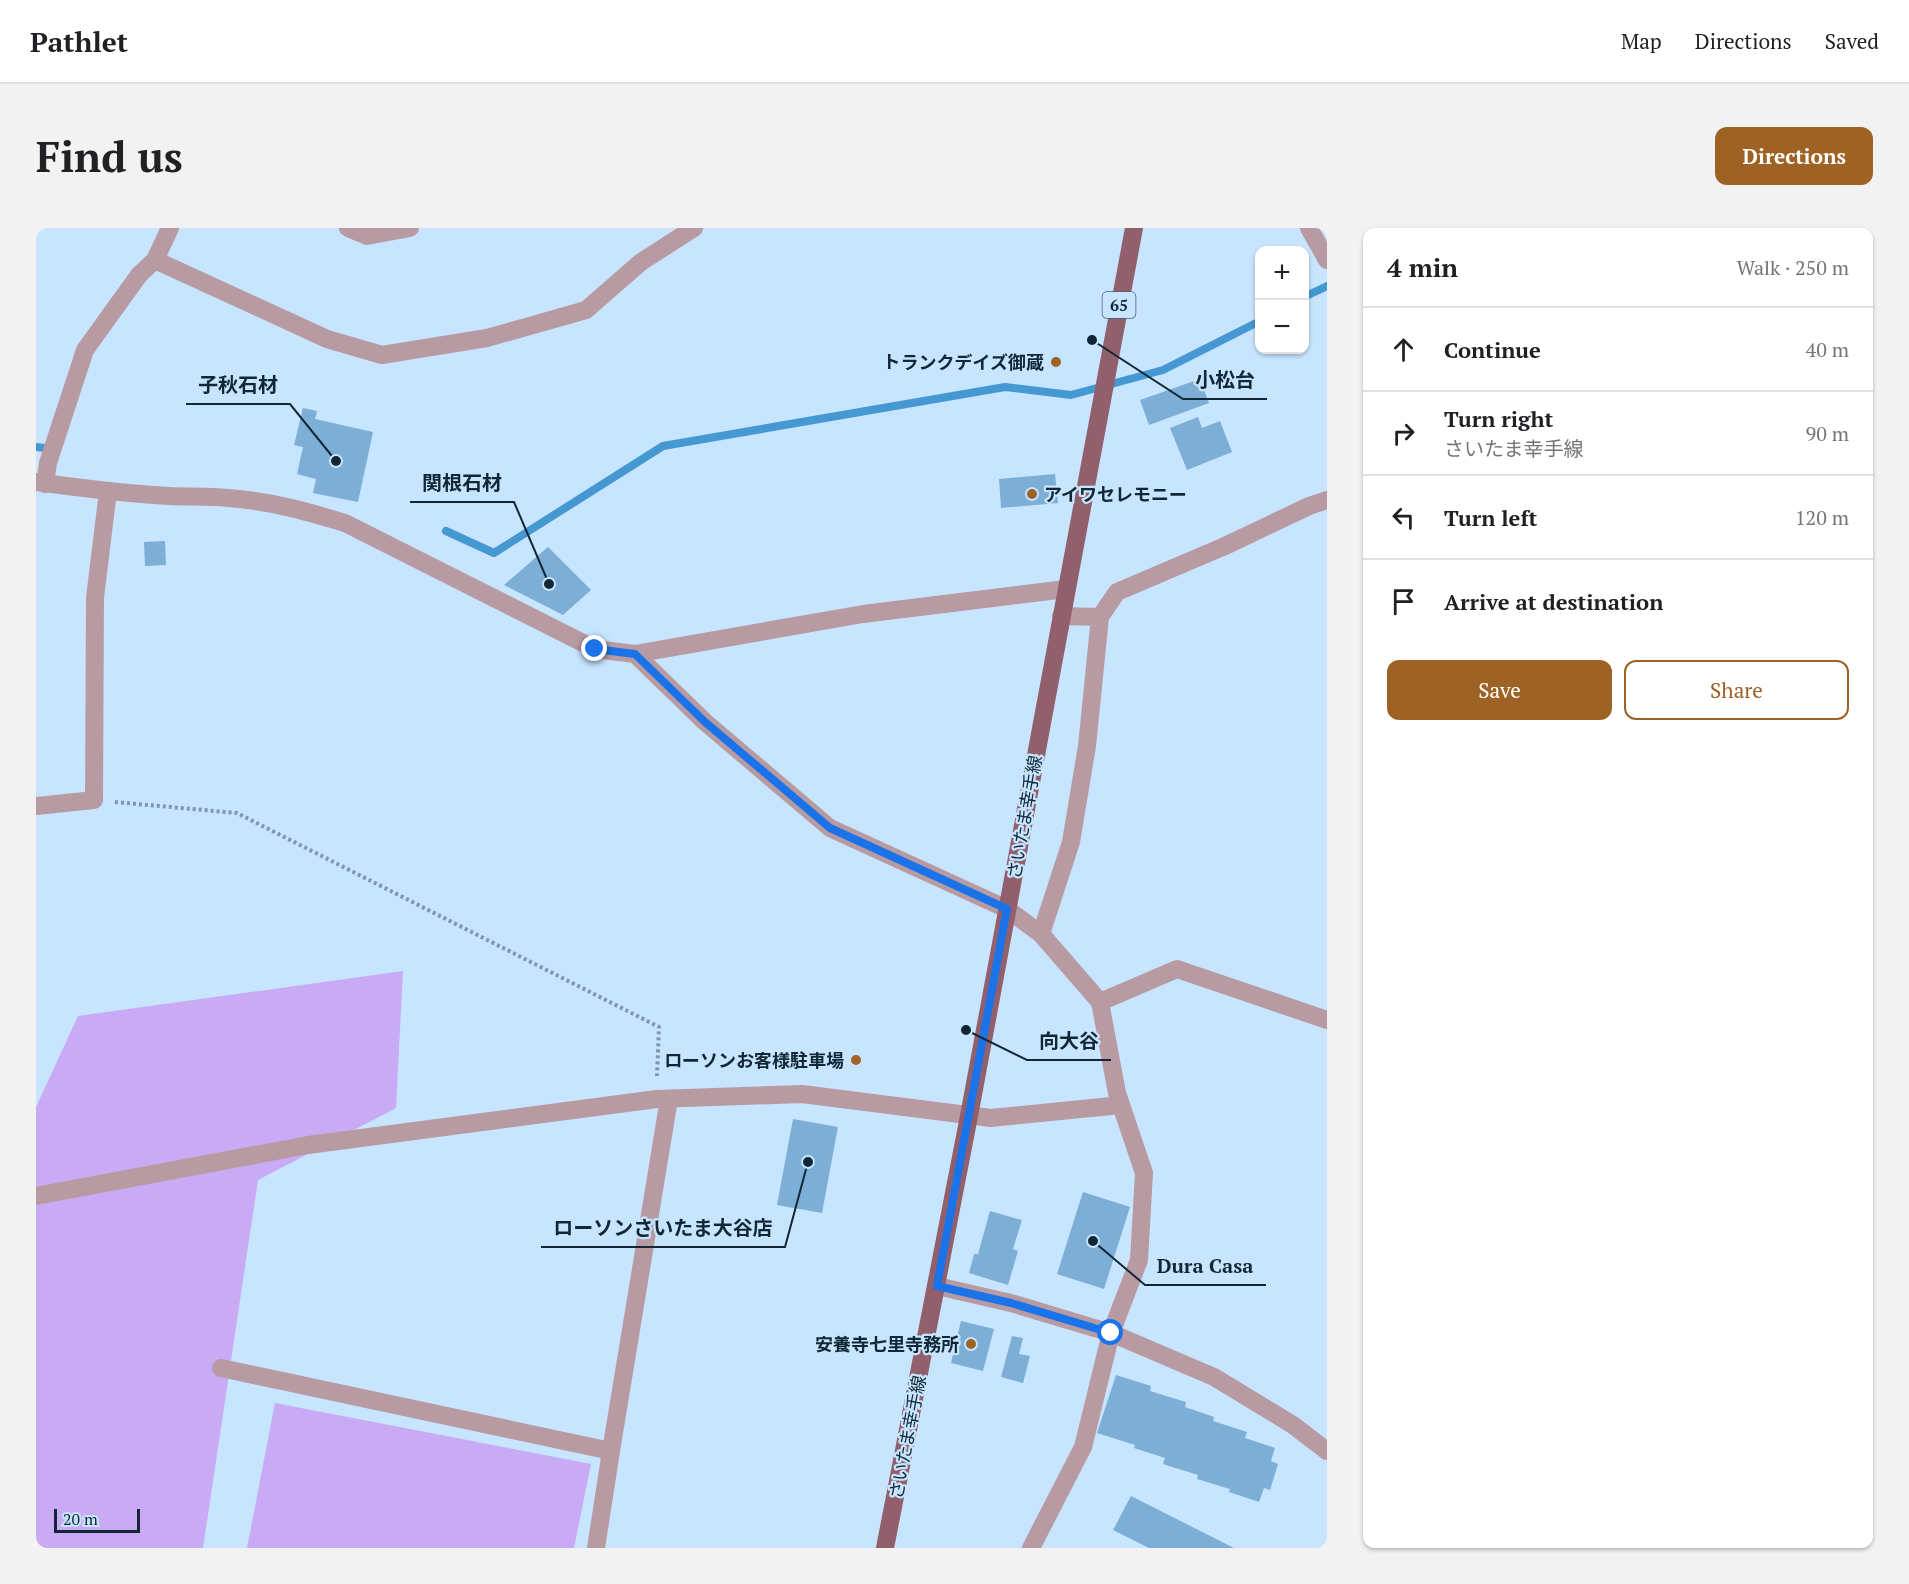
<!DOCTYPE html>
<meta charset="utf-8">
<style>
:root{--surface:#fff;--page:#f2f2f2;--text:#202124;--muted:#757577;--line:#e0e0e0;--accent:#9e6224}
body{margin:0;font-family:"PT Serif","Noto Sans JP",serif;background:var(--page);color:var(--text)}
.controls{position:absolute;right:18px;top:18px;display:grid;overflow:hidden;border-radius:12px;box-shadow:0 2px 4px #0004}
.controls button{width:54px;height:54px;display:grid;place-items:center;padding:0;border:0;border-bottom:2px solid var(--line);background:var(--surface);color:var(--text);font:30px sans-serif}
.scale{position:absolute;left:18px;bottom:15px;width:86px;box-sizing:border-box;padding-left:6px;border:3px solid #122736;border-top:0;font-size:16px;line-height:21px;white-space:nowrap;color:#122736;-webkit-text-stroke:4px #c7e5fe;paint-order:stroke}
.stop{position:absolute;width:18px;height:18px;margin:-14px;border:4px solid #1a73e8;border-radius:50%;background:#fff}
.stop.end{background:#1a73e8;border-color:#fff;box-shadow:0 2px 6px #0008}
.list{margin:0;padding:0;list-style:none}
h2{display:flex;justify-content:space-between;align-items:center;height:78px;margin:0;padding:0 24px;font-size:26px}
h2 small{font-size:20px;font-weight:400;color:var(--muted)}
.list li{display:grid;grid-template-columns:39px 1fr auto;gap:18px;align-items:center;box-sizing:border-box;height:84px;padding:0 24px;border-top:2px solid var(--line)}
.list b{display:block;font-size:22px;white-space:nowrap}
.list p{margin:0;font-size:20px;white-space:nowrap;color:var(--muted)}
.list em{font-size:20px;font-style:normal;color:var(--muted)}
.actions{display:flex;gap:12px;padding:18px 24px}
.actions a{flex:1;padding:14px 0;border:2px solid var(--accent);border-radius:12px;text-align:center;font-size:21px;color:var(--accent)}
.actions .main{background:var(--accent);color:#fff}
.icon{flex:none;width:33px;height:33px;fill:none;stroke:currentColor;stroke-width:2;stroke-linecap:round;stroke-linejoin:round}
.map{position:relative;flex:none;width:1291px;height:1320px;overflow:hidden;border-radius:12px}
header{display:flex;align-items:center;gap:36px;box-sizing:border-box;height:84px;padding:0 30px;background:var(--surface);border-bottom:2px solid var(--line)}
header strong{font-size:28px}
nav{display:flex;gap:33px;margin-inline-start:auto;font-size:21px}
.intro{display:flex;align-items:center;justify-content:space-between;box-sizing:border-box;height:144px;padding:0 36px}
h1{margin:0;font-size:42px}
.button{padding:15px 27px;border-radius:12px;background:var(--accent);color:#fff;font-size:21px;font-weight:700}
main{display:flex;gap:36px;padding:0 36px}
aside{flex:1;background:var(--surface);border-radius:12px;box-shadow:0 2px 4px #0004}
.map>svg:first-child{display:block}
.green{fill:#c9abf5}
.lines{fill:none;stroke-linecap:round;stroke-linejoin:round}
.stream{stroke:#4598d2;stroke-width:8}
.building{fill:#7caed6}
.path{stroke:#7d97ac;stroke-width:4;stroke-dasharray:3 3;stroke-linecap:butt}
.minor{stroke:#b89ba2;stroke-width:18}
.major{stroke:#92606d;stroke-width:18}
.route{stroke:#1a73e8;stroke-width:8}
.poi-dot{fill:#9e6224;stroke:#c7e5fe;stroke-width:2}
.labels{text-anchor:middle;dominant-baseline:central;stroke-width:4.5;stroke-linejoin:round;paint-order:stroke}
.shield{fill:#c7e5fe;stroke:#486072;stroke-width:1.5}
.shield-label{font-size:16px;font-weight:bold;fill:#122736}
.poi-label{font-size:18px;font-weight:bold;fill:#122736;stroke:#c7e5fe;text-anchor:end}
.street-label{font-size:18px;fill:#122736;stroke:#c7e5fe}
.leader{fill:none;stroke:#122736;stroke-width:2}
.callout-dot{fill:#122736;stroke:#c7e5fe;stroke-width:2}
.callout-label{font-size:20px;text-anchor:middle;font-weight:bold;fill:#122736;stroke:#c7e5fe;stroke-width:4.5;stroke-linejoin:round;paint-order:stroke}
</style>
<header>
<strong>Pathlet</strong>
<nav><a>Map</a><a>Directions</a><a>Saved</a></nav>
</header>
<div class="intro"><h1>Find us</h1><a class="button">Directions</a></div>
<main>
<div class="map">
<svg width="1291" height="1320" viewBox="0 0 1291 1320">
<rect width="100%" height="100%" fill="#c7e5fe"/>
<path class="green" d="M367,743l-7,137 -138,72 -55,368h-167v-441l42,-91z
M239,1175l316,61 -17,84h-327z"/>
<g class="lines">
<path class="stream" d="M1268,69l23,-11
M0,219l18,2
M410,303l48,22 169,-107 342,-59 66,8 92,-25 97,-49"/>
</g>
<path class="building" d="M1164,151l9,24 -60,22 -9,-25z
M267,180l14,3 -2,8 58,13 -15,70 -45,-9 3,-14 -19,-5 6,-27 -9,-2z
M1162,189l4,11 18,-7 12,31 -45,18 -17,-42z
M1019,246l3,29 -57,5 -2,-29z
M129,313l1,24 -21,1 -1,-24z
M512,319l43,43 -28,25 -59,-30z
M757,891l45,8 -16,86 -45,-8z
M1047,964l47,15 -26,82 -47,-15z
M954,983l32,9 -9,29 5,2 -10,34 -39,-12 5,-19h4z
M925,1093l33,8 -11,42 -32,-8z
M976,1108l11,2 -4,16 11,2 -7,27 -22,-6z
M1080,1147l35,11 -1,5 36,11 -1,5 29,10 -1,4 34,11 -2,6 30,10 -4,13 7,3 -8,26 -6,-2 -5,14 -30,-10 1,-3 -33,-10 1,-4 -35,-11 2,-6 -31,-10 1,-3 -38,-12z
M1095,1268l103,52h-85l-36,-18z"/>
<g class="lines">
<path class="path" d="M79,574l122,11 422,214 -2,49"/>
<path class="minor" d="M312,0l19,8 43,-8
M1273,0l18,32
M119,32l172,79 55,16 105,-17 99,-28 55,-48 53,-34
M0,254c44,6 88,12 133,14 19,1 40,0 59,2 41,3 78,13 117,25l250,126 40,5 228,-40 203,-25
M9,256l3,-21 37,-113 54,-75 16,-15 15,-32
M1025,388l39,1 17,-25 108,-46 84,-40 18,-6
M599,426l70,68 125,106 177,81 34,25 59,68 17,91 27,80 -5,87 -28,73 -28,114 -52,101
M0,578l58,-6 1,-202 13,-107
M1005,706l30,-92 16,-96 13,-129
M1064,774l77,-33 150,51
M0,968l272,-51 349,-46 145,-5 189,24 130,-13
M901,1058l74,17 100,30 103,44 79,48 34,26
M185,1140l390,83
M560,1320l15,-97 58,-352"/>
<path class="major" d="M849,1320l84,-432 165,-888"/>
</g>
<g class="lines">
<path class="route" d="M559,421l40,5 70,68 125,106 177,81 -70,377 74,17 100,30"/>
</g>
<g class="poi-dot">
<circle cx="1020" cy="134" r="6"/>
<circle cx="996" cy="266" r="6"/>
<circle cx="820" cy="832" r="6"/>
<circle cx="935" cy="1116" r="6"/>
</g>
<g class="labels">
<rect class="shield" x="1066.5" y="64" width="33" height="26" rx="4.5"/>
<g class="shield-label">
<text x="1083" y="77">65</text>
</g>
<g class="poi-label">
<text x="1008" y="134">トランクデイズ御蔵</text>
<text x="1008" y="266" text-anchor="start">アイワセレモニー</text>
<text x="808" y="832">ローソンお客様駐車場</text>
<text x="923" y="1116">安養寺七里寺務所</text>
</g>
<g class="street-label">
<text transform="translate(988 589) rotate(-80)">さいたま幸手線</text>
<text transform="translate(871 1209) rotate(-79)">さいたま幸手線</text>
</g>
</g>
<path class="leader" d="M1056 112L1147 171H1231M300 233L254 176H150M513 356L478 274H374M930 802L991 832H1075M772 934L749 1019H505M1057 1013L1109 1057H1230"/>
<g class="callout-dot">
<circle cx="1056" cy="112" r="6"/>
<circle cx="300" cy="233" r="6"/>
<circle cx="513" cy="356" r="6"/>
<circle cx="930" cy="802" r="6"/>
<circle cx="772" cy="934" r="6"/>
<circle cx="1057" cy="1013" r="6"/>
</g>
<g class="callout-label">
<text x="1189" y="159">小松台</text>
<text x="202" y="164">子秋石材</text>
<text x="426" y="262">関根石材</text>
<text x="1033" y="820">向大谷</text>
<text x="627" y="1007">ローソンさいたま大谷店</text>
<text x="1169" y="1045">Dura Casa</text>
</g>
</svg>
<div class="controls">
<button>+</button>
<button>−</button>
</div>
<div class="scale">20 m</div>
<div class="stop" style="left:1075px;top:1105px"></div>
<div class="stop end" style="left:559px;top:421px"></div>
</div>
<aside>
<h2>4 min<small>Walk · 250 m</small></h2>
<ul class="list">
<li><svg class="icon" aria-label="ahead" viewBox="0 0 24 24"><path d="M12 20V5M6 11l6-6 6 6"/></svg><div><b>Continue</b></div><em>40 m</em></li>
<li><svg class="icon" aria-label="right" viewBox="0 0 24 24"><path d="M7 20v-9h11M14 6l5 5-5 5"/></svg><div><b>Turn right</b><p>さいたま幸手線</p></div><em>90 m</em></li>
<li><svg class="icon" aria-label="left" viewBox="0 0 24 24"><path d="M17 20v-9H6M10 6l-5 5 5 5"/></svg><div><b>Turn left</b></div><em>120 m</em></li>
<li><svg class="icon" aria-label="arrive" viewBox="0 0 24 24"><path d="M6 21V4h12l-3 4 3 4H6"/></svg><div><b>Arrive at destination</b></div></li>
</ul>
<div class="actions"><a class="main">Save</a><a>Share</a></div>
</aside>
</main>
